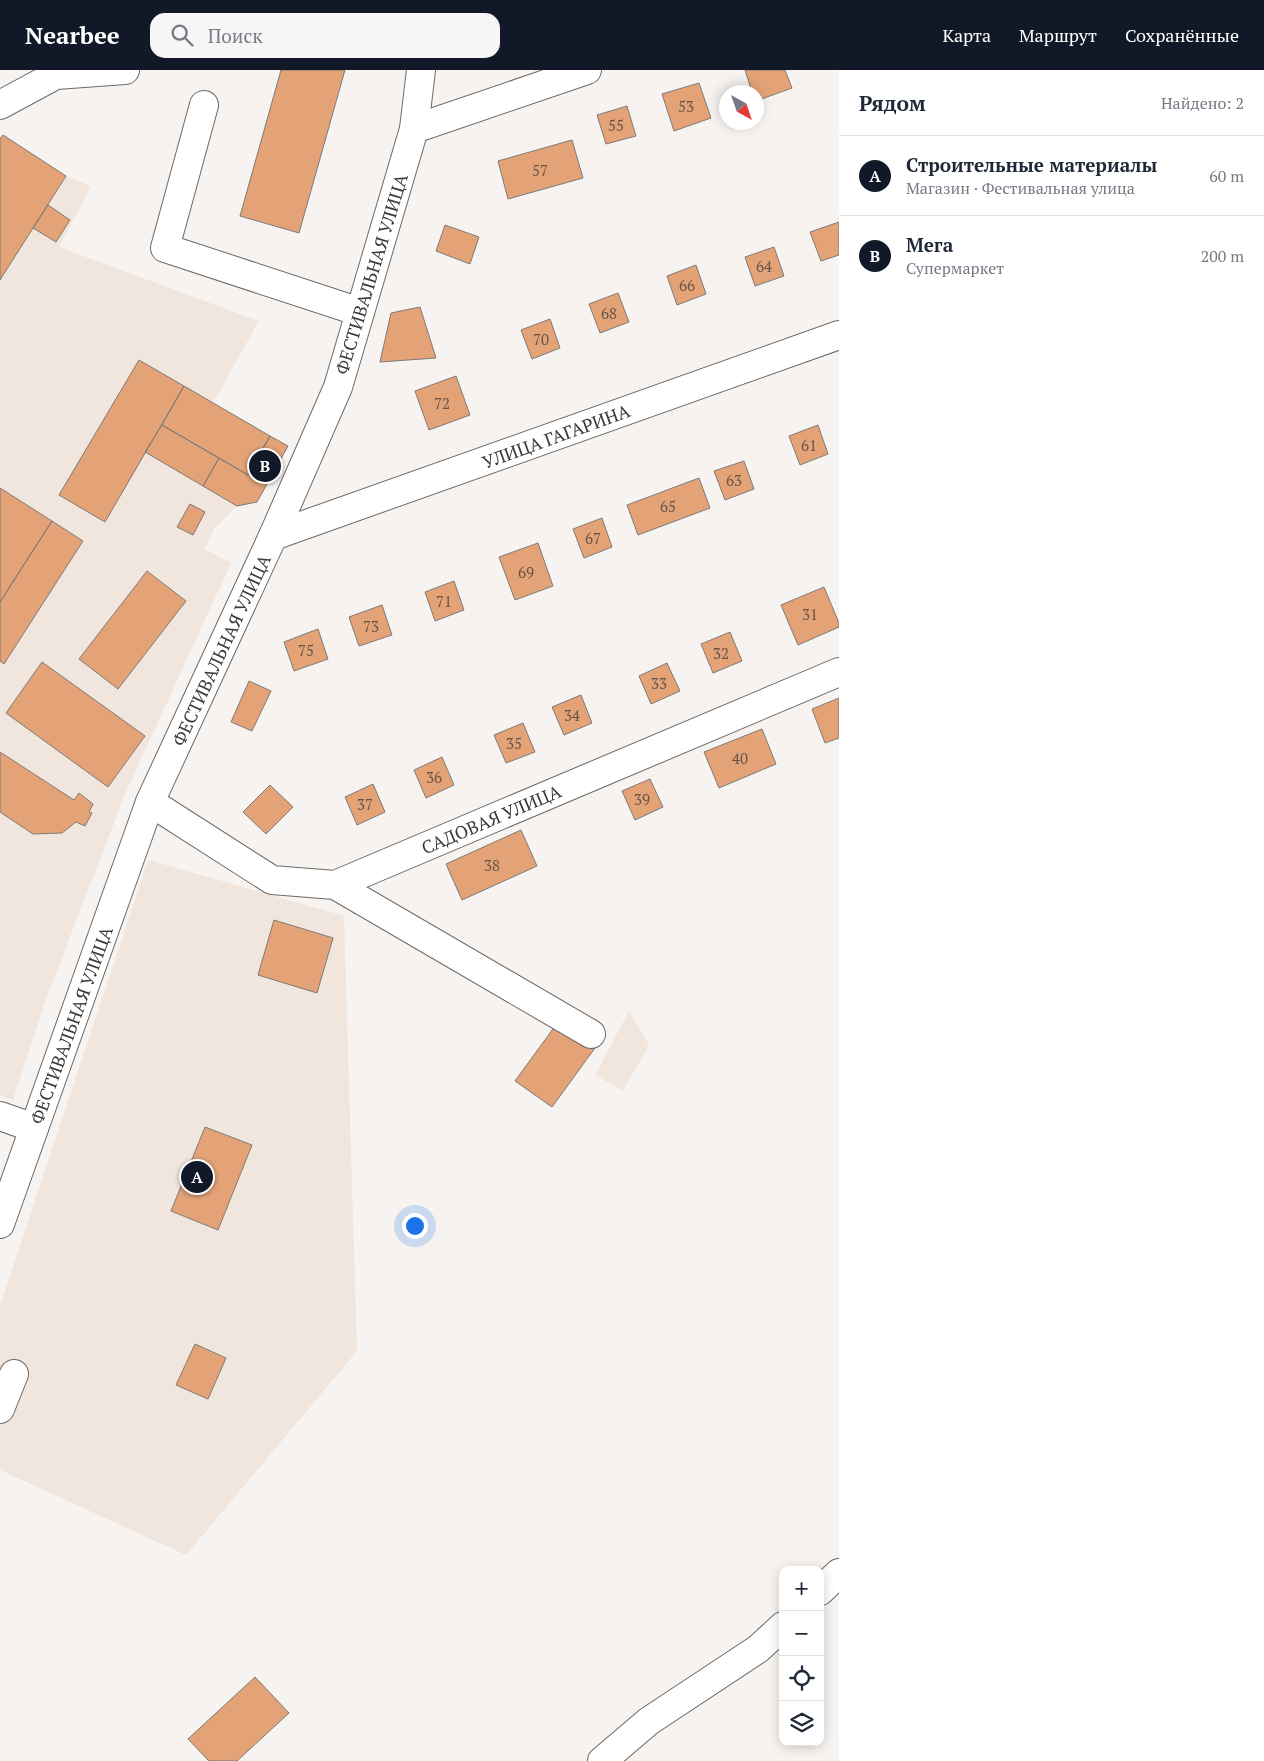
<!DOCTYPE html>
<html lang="ru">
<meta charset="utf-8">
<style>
:root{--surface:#fff;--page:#f6f6f7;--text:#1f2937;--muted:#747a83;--line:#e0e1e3;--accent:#111827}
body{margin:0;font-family:"PT Serif",serif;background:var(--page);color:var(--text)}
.controls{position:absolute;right:15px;bottom:15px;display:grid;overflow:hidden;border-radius:10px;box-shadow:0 2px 12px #0003}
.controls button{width:45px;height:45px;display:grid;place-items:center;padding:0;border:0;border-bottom:1px solid var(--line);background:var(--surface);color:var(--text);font:25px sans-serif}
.compass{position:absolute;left:719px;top:15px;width:45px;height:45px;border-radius:50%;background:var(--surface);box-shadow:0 2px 12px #0003;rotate:140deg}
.you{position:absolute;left:414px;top:1155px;width:18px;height:18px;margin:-12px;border:4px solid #fff;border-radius:50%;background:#1a73e8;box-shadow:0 0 0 8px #1a73e833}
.badge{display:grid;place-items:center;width:32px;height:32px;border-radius:50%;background:var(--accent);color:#fff;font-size:16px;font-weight:700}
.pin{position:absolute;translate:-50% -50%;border:2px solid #fff;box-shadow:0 1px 5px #0006}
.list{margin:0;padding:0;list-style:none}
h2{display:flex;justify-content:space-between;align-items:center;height:65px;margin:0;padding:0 20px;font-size:21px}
h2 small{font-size:16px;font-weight:400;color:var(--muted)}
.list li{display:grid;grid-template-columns:32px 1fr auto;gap:15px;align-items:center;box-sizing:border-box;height:80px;padding:0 20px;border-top:1px solid var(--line)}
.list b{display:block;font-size:19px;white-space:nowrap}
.list p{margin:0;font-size:16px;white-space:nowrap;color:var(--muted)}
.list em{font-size:16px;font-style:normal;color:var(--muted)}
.icon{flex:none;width:28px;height:28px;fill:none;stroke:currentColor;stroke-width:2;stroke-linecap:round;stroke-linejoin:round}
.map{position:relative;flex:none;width:839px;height:1691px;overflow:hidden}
header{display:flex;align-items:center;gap:30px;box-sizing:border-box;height:70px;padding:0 25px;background:var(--accent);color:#fff}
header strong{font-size:24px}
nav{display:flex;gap:28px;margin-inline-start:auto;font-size:18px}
.search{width:350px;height:45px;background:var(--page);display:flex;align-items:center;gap:12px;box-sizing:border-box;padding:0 18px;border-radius:15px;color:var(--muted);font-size:19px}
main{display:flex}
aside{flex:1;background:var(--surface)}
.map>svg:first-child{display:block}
.built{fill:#f1e6de}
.building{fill:#e4a377;stroke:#7e7a77}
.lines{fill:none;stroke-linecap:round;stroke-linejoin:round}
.minor-casing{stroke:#6c6966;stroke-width:30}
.major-casing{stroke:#6c6966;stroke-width:30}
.minor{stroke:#fff;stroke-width:28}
.major{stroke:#fff;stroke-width:28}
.labels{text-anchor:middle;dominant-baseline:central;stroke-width:4;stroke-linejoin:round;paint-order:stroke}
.number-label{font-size:15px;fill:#655448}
.street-label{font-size:18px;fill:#3b3a38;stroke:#fff}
</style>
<header>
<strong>Nearbee</strong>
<div class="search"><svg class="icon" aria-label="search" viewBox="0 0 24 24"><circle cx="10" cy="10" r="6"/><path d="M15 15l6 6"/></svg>Поиск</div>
<nav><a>Карта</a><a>Маршрут</a><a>Сохранённые</a></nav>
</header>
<main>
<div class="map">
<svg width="839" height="1691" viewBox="0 0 839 1691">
<rect width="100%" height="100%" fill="#f7f3f0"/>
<path class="built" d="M3,65l63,41 25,10 -32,61 200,74 -46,82 57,33 -22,39 -11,31 -23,23 -9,20 26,14 -105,229 -80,207 -33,101 -13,-4v-960z
M148,790l196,56 13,435 -171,204 -186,-85v-164z
M629,941l20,34 -26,46 -28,-16z"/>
<path class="building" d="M281,0h64l-46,163 -59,-17z
M745,0h40l7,18 -36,13v-9h-4z
M699,13l12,35 -37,13 -12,-37z
M627,36l9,30 -30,8 -9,-29z
M3,65l63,41 -66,104v-141z
M572,70l11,38 -75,21 -10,-38z
M48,135l22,15 -14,22 -23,-14z
M839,152v33l-18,6 -11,-29z
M445,155l34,12 -9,27 -34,-13z
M774,177l10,29 -29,10 -10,-29z
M696,195l10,29 -29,11 -10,-29z
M618,223l11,29 -29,11 -11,-29z
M420,237l16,51 -56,4 11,-49z
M550,249l10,29 -28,11 -11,-29z
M139,290l45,26 -79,136 -46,-27z
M456,306l14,39 -41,15 -14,-39z
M184,316l86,50 -22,39 -86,-50z
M162,355l57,33 -16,28 -58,-34z
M818,355l10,29 -28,11 -11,-29z
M270,366l18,10 -31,56 -20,4 -34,-20 16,-28 29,17z
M744,391l10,28 -29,11 -11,-29z
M699,408l11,30 -72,27 -11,-30z
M0,418l52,33 -52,81z
M190,434l15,8 -12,23 -16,-8z
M602,448l10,29 -28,11 -11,-29z
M52,451l31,20 -79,123 -4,-3v-59z
M538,473l15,43 -38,14 -16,-43z
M147,501l39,30 -68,88 -39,-30z
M454,511l10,29 -29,11 -10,-29z
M824,517l15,36v4l-41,18 -17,-40z
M382,535l10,30 -33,11 -10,-29z
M318,559l10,30 -34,12 -10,-29z
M730,562l12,29 -29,12 -12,-29z
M42,592l103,74 -37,51 -102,-74z
M667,593l13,28 -29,13 -12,-28z
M249,611l22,10 -19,40 -21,-9z
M581,625l11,28 -28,12 -12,-28z
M839,628v40l-14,5 -13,-34z
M523,653l12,29 -29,11 -12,-28z
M762,659l14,35 -57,24 -15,-36z
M0,682l74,48 5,-7 14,11 -4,8 3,1 -7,13 -9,-4 -14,11 -29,1 -33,-22z
M442,687l12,28 -28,13 -12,-28z
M650,709l13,28 -28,13 -13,-29z
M373,714l12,28 -28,13 -12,-28z
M270,715l23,22 -27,27 -23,-22z
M521,760l16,36 -75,34 -16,-36z
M274,850l59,18 -16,55 -59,-18z
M558,952l37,26 -43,59 -37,-26z
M205,1057l47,18 -34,85 -47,-19z
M195,1274l31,14 -18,41 -32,-14z
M255,1607l34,36 -52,48h-28l-21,-22z"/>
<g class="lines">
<defs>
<path id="minor" d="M56,5l69,-5
M0,35l65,-35
M204,35l-39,143 195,64
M414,59l173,-59
M273,466l566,-201
M150,732l122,78 63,5 504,-213
M335,815l256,149
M0,1046l34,12
M0,1339l14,-35
M820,1521l19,-18
M602,1691l47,-40 109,-72 25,-23"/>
<path id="major" d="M0,1154l150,-422 123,-266 65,-149 76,-258 7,-59"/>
</defs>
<use href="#minor" class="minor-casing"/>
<use href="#major" class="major-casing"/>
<use href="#minor" class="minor"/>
<use href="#major" class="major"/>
</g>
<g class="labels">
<g class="number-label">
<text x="686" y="36">53</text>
<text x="616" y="55">55</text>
<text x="540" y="100">57</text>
<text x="764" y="196">64</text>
<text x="687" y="215">66</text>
<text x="609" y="243">68</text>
<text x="541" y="269">70</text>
<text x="442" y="333">72</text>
<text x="809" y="375">61</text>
<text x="734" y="410">63</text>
<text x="668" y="436">65</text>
<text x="593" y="468">67</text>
<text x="526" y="502">69</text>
<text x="444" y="531">71</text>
<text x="810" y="544">31</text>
<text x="371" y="556">73</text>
<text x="306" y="580">75</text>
<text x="721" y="583">32</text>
<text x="659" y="613">33</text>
<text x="572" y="645">34</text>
<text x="514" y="673">35</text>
<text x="740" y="688">40</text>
<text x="434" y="707">36</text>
<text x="642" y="729">39</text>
<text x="365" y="734">37</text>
<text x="492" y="795">38</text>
</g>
<g class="street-label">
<text transform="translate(371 204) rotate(-73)">ФЕСТИВАЛЬНАЯ УЛИЦА</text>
<text transform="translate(556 366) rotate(-20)">УЛИЦА ГАГАРИНА</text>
<text transform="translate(221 580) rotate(-65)">ФЕСТИВАЛЬНАЯ УЛИЦА</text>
<text transform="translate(491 749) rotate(-23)">САДОВАЯ УЛИЦА</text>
<text transform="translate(71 955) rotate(-70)">ФЕСТИВАЛЬНАЯ УЛИЦА</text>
</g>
</g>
</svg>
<div class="controls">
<button>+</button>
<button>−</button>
<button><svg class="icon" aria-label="locate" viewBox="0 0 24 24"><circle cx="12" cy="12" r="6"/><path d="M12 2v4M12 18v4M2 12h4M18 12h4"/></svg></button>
<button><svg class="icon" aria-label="layers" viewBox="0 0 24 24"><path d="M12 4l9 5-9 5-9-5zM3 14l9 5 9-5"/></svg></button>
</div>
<svg class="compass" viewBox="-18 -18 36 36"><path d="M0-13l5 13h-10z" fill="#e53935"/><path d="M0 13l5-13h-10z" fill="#747a83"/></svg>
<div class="you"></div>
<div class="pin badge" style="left:197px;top:1107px">A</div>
<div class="pin badge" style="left:265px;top:396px">B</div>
</div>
<aside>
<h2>Рядом<small>Найдено: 2</small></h2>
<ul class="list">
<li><span class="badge">A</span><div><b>Строительные материалы</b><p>Магазин · Фестивальная улица</p></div><em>60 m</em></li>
<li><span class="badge">B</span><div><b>Мега</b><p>Супермаркет</p></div><em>200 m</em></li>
</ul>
</aside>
</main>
